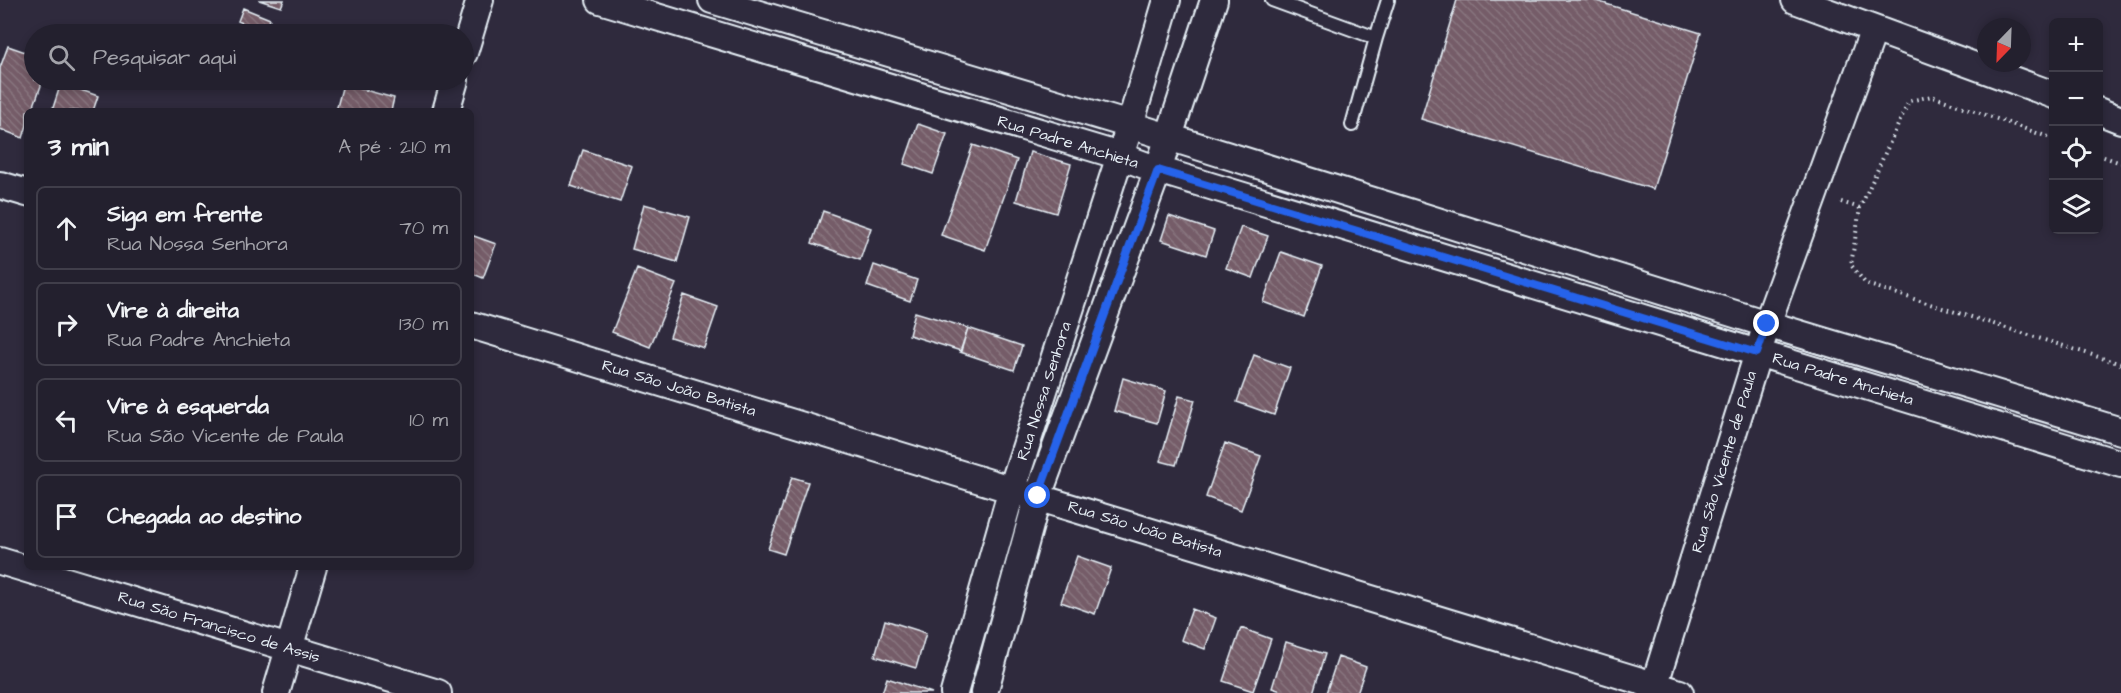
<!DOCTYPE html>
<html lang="pt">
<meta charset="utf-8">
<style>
:root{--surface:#23202e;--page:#2f2d3a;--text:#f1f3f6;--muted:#a3a3aa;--line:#403e4a}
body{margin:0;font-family:"Architects Daughter",sans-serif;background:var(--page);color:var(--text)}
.controls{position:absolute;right:18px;top:18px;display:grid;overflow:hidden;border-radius:9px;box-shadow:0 3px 9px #0003}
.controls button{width:54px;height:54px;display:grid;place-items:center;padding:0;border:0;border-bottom:2px solid var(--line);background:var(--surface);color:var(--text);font:30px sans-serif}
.compass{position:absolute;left:1977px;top:18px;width:54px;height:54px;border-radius:50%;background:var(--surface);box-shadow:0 3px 9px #0003;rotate:203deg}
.stop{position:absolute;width:18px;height:18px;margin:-14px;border:4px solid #2563eb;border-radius:50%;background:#fff}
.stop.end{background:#2563eb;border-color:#fff;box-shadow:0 2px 6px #0008}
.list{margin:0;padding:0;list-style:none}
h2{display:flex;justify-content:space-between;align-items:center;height:78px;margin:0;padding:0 24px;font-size:26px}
h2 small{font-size:20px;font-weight:400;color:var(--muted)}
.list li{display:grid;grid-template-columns:39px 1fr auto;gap:18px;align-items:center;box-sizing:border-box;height:84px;margin:0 12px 12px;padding:0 12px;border:2px solid var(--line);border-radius:9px}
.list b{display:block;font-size:22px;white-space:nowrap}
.list p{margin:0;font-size:20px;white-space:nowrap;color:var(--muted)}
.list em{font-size:20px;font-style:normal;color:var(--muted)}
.icon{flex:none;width:33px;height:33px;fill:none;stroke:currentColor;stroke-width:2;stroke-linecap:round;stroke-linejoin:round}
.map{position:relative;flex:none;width:2121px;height:693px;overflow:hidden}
.search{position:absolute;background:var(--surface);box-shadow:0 3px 9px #0003;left:24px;top:24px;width:450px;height:66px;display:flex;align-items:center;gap:15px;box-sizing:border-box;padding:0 21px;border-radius:33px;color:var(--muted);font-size:22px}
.panel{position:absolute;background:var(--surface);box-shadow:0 3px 9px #0003;left:24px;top:108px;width:450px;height:462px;border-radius:9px}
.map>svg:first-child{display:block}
.building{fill:url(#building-back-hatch);stroke:#e8f1f8;stroke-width:1.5}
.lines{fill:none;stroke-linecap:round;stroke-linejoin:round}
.lane-casing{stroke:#e8f1f8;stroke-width:16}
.street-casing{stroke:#e8f1f8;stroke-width:30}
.path{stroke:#e8f1f8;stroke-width:4;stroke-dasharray:1.5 4.5;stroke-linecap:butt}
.lane{stroke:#2f2a3d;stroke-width:12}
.street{stroke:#2f2a3d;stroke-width:26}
.route{stroke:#2563eb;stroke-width:8}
.labels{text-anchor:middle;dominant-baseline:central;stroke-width:5;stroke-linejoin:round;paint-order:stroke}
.street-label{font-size:16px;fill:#e8f1f8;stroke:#2f2a3d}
</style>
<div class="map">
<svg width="2121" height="693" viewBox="0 0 2121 693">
<defs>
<pattern id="building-back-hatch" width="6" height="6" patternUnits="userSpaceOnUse" patternTransform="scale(1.5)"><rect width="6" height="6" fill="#745c67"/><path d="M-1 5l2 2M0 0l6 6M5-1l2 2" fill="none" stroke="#88747e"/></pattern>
</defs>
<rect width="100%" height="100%" fill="#2f2a3d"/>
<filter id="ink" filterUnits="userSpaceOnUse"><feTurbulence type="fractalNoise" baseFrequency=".0167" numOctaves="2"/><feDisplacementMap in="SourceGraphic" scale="12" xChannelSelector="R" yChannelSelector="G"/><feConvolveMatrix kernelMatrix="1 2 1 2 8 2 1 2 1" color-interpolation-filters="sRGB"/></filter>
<g filter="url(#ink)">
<path class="building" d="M259,0h25l-3,7z
M1457,0h136l108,33 -48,156 -232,-70z
M243,8l27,11 -5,13 -27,-11z
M8,46l26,9v25h9l-11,31h-5v14l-4,13 -23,-9v-61z
M61,83l37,13 -5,15h-41z
M343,84l51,14 -3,13h-55z
M918,124l29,10 -14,40 -29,-10z
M973,145l44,15 -32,90 -44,-15z
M583,150l49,16 -12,36 -49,-16z
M1030,152l41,12 -15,49 -40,-12z
M644,204l46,13 -13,45 -45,-13z
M823,211l48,17 -11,32 -48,-17z
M1169,216l45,15 -8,24 -45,-15z
M1241,227l27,9 -15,42 -27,-10z
M471,235l25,9 -13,34 -12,-5z
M1281,252l41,14 -18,51 -41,-15z
M874,265l43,15 -7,21 -43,-15z
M637,269l39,15 -26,63 -38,-15z
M684,295l34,12 -14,41 -34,-11z
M915,312l53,16 -7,23 -52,-16z
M968,328l54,18 -8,24 -54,-18z
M1254,355l36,13 -16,47 -37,-13z
M1123,378l43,13 -9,32 -43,-12z
M1179,396l16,4 -19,65 -16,-4z
M1225,443l36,13 -20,54 -35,-13z
M792,477l16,5 -24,72 -16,-5z
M1077,556l34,12 -16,46 -34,-12z
M1192,609l24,9 -11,31 -24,-9z
M885,620l41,13 -10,35 -41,-12z
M1241,628l30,11 -18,52 -30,-10z
M1286,642l39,12 -12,39h-26l-15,-5z
M1338,657l28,10 -9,26h-31z
M887,678l45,15h-50z"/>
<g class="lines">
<defs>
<path id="lane" d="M1272,0l104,38 12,-38
M1352,125l24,-87"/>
<path id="street" d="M600,0l520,156 38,14 963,294
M712,0l418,125 637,199 354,107
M1795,0l259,95
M464,53l16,-53
M446,111l9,-31
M2098,111l23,9
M0,185l27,8
M471,325l1209,368
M0,561l438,132
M276,693l37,-126
M954,693l58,-204 118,-364 37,-125
M984,693l54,-197 120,-326 56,-170
M1652,693l115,-369 107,-295"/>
</defs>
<use href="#lane" class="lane-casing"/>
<use href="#street" class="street-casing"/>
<path class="path" d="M2054,139l-122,-43 -23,5 -49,107 -9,57 15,19 255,80
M2098,155l23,8
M1841,202l19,6"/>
<use href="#lane" class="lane"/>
<use href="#street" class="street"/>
</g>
</g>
<g class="lines" filter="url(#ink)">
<path class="route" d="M1038,496l120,-326 599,183 10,-29"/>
</g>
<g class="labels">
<g class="street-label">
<text transform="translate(1068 142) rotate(17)">Rua Padre Anchieta</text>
<text transform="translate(1843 379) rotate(17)">Rua Padre Anchieta</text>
<text transform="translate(679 388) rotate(17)">Rua São João Batista</text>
<text transform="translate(1044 391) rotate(-72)">Rua Nossa Senhora</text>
<text transform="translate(1724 462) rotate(-73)">Rua São Vicente de Paula</text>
<text transform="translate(1145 529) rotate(17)">Rua São João Batista</text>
<text transform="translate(219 627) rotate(17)">Rua São Francisco de Assis</text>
</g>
</g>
</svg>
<div class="controls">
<button>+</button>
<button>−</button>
<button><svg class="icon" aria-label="locate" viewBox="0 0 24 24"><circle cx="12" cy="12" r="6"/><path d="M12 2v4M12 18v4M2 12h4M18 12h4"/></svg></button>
<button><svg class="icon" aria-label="layers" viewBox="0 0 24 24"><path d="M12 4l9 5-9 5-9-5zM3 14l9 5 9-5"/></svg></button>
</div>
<svg class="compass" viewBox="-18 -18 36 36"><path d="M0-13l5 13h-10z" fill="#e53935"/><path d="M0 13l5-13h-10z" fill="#a3a3aa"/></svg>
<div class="stop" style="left:1038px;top:496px"></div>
<div class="stop end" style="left:1767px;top:324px"></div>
<div class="search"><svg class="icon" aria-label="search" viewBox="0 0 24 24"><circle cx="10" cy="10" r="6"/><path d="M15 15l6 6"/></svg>Pesquisar aqui</div>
<section class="panel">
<h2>3 min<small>A pé · 210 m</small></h2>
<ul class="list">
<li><svg class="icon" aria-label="ahead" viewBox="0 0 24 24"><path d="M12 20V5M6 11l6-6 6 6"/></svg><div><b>Siga em frente</b><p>Rua Nossa Senhora</p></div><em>70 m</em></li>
<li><svg class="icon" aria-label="right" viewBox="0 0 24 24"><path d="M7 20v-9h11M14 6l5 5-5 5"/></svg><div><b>Vire à direita</b><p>Rua Padre Anchieta</p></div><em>130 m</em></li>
<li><svg class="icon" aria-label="left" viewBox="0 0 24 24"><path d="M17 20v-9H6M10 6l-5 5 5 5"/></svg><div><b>Vire à esquerda</b><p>Rua São Vicente de Paula</p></div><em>10 m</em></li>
<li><svg class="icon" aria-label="arrive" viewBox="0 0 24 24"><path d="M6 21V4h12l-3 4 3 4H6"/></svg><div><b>Chegada ao destino</b></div></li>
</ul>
</section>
</div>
